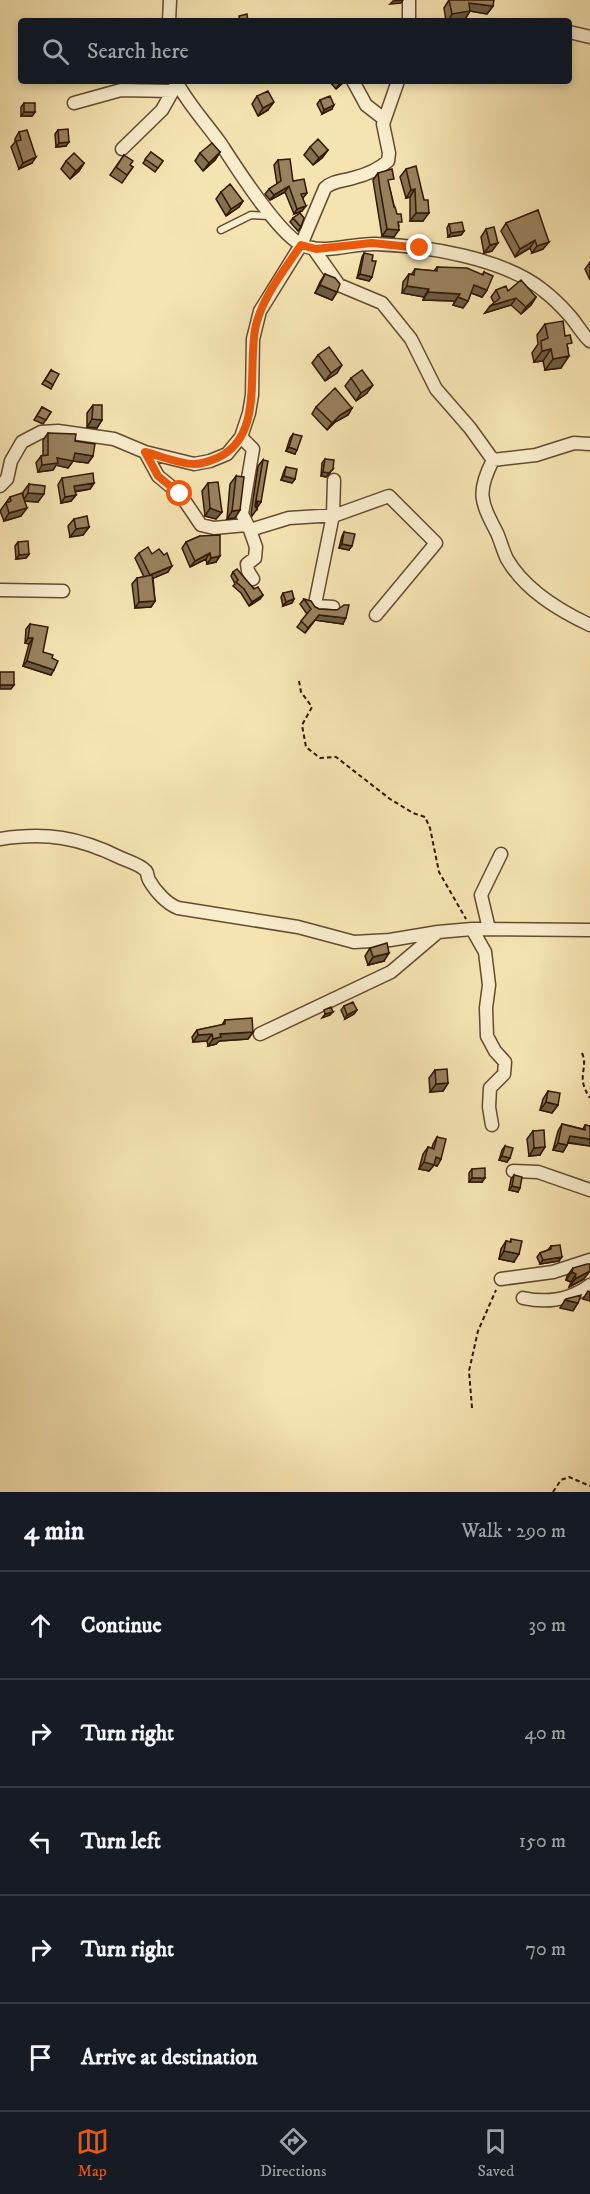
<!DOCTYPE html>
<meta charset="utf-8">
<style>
:root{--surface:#171b24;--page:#242831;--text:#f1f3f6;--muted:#9ea1a6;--line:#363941;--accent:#ea580c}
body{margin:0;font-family:"IM FELL DW Pica",serif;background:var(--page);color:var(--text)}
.stop{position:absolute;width:18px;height:18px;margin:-14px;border:4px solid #ea580c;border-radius:50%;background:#fff}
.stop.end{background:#ea580c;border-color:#fff;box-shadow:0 2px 6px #0008}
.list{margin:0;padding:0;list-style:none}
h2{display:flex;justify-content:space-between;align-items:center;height:78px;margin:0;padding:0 24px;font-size:26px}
h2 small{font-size:20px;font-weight:400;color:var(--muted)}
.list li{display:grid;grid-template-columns:39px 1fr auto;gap:18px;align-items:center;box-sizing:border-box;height:108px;padding:0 24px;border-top:2px solid var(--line)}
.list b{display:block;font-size:22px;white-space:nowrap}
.list em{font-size:20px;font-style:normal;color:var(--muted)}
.icon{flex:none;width:33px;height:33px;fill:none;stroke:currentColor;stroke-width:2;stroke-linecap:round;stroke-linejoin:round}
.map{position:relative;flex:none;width:590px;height:1492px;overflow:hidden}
.search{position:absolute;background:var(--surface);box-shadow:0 3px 9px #0003;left:18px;right:18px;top:18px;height:66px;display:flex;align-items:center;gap:15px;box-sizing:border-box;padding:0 21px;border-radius:6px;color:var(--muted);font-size:22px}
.sheet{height:618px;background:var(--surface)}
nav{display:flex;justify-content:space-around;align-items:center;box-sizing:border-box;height:84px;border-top:2px solid var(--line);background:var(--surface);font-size:16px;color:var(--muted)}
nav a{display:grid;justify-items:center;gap:3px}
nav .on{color:var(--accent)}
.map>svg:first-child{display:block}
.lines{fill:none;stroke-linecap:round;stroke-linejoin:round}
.service-casing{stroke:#644a2f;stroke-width:9}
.minor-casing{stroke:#644a2f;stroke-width:15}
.path{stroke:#331703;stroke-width:2;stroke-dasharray:4.5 3;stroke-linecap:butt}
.service{stroke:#f8edcd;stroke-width:6}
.minor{stroke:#f8edcd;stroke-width:12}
.wall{fill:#837051;stroke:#331703;stroke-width:1.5}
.shaded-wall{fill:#6a5b42;stroke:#331703;stroke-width:1.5}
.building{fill:#98825e;stroke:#331703;stroke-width:1.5}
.route{stroke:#ea580c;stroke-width:8}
</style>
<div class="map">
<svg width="590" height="1492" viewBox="0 0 590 1492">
<rect width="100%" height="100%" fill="#f5e4b2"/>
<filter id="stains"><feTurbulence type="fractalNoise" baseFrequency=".00333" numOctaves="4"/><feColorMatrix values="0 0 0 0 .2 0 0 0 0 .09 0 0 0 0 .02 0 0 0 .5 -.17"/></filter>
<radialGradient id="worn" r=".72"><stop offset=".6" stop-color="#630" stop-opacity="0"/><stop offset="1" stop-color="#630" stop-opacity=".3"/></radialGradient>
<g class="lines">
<defs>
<path id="service" d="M221,230l30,-15 19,1"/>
<path id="minor" d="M169,21l1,-21
M409,21v-21
M569,32l21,5
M176,81c12,23 30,42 45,63 15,23 59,93 83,102 23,8 48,-3 72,-2 51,2 128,14 168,47 9,7 18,16 26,25 7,8 12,18 20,25
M353,81l13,24 18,14
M74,103l47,-13 52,1
M122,149l40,-39 13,-23
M313,248l26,37 43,18 29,36 25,50 34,39 23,32
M241,437l12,12 -11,65 8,16 39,-12 47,-3 53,-19 47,47 -60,72
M590,444l-16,-1 -38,12 -43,5c-17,33 -12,42 4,73 4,9 6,18 10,26 18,31 51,51 83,66
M145,452l13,24 22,18 21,31 13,3 32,-3
M0,486l7,-7 4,-18 11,-19 19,-10 17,-1 56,8 31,13 49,12 16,-3 17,-7 14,-17 8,-24 3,-18 1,-56 7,-28 41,-66 24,-57c7,-7 18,-7 28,-10 12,-3 26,-9 35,-17l1,-8 -6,-29 15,-43
M250,530l6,17 -1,11 -8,6 1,7 5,8
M0,590l63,1
M333,607l-17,-1 -1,-2 18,-89 1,-35
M0,839c46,-7 79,-2 121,19 7,3 20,7 25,13 2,3 1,5 3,9 6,11 18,24 29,28l120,19 56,15 36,-2 48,-8 34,-3 118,1
M472,929l13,23 4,33 -3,23 1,28 8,15 10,11 -1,12 -14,14 -1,19 3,18
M489,929l-8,-34 20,-41
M260,1034l131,-62 46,-39
M513,1171l25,1 52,18
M501,1279l52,-7 37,-12
M523,1298c23,5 47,2 67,-13"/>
</defs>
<use href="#service" class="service-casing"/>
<use href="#minor" class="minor-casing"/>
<path class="path" d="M299,681l2,11 11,15 -10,18 4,22 14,11 16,-1 54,42 23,14 12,4 5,11 9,44 27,47
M582,1053c7,16 -7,23 8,45
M472,1408l-3,-37 9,-40 18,-41
M553,1492l8,-12 8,-3 21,9"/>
<use href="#service" class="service"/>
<use href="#minor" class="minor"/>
</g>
<path class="wall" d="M449,0l44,6 -6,8 -17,-3 -5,8 -11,2h-8l-2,-13z
M331,81h14l-9,8 -6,-7z
M257,96l11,14 -10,6 -6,-12z
M320,100l12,9 -10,5 -5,-10z
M24,103l11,9 -3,4h-11v-9z
M58,130l8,16 -10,1 -1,-13z
M19,132l13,31 -13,6 -8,-22 4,-5v-3z
M310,147l18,3 -6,8 -9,7 -9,-10z
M151,152l12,9 -8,11 -12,-9z
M220,152l-5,8 -12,11 -8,-10 5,-8z
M124,155l6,10 3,2 -11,16 -12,-8z
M278,160l15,21 14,12 -4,5 -1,13 -8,3 -9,-22 -15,8 -5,-6 4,-5 8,-5 -3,-19z
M66,161l18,2 -5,8 -9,8 -9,-10z
M406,169l18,31 -1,21h-13v-24l-4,1 -6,-21z
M378,173l11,12 10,41 -5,11 -12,-1 -9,-56z
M221,192l22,9 -4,6 -13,9 -10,-17z
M538,210l5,39 -11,4 -2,-5 -15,9 -14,-26 5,-8z
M293,218l8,9 -3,4 -8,-9z
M449,224l15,7 -3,4 -13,2 -1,-9z
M486,229l6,22 -8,2 -3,-16z
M364,253l8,8v16l-3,4 -12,-3 5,-21z
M590,262v18l-5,-11z
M437,267l45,8 2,-3 3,18 -5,7 -11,-4 -3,8 -5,7 -10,-3 2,-4 -32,-1 1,-3 -22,-4 1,-11 6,-8 2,1 4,-6 19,2z
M325,274l12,18 -5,8 -17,-7 5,-11z
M496,290l12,1 28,6 -5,8 -10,9 -10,-9 -26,8 9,-10 -3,-6z
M545,324l23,24 -7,20 -16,2 -2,-9 -9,1 -2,-9 6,-9 -1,-9z
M318,355l19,18 -12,8 -13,-18z
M51,370l2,15 -2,4 -9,-5z
M351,378l16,15 -11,8 -11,-15z
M93,405l9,15 -5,8 -10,-1v-14z
M42,407l9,5 -8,12 -9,-4z
M316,407l36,1 -4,7 -13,7 -8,8 -15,-16z
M48,433l27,8 18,15 -5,7 -15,-2 -5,7 -12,-3 -3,5 -15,2 -2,-9 5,-7 2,-1v-15z
M293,434l2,20 -9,-3 4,-13z
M325,459l5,14 -4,4 -5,-1 1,-13z
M263,460l-6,49 -5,7 -1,-3 7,-47z
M286,467l9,12 -3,4 -11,-3 3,-9z
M236,476l-1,42 -8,1 3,-35z
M62,478l32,5 -4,6 -15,3 1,3 -5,6 -10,2 -3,-18z
M208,483l14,29 -6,7 -11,-3 -3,-25z
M29,484l9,18 -14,-1 -3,15 -17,5 -4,-10 10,-14h13v-5z
M74,519l15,8 -6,8 -13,2 -2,-11z
M344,532l5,18 -10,-2 3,-12z
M200,536l16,26 -9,2 -1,-5 -16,8 -8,-19 4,-6z
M18,542l11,12 -3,4 -10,1 -1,-13z
M139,553l13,1 16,18 -15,6 2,23 -4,6 -16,1 -3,-24 5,-6 7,-1 -9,-19z
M233,572l30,23 -3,4 -11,7 -8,-13 -8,-7 2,-2 -4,-8z
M283,593l11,6 -2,4 -9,3 -2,-9z
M304,599l11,8 4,2 18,1 6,14 -28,-4 -10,13 -8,-6 10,-13 -7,-10z
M30,624l13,28 9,6 -1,17 -28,-9 6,-22 -4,-1 1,-14z
M370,948l14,13 -16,4 -3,-9z
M344,1006l13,4 -3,4 -9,5 -4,-9z
M225,1020l28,12 -5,7 -29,2 -3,3 -8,2 -1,-5 -14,1 -1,-5 5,-7 25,-5z
M435,1070l13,13 -5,8 -13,1 -1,-14z
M548,1091l10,14 -6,8 -12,-3 3,-11z
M562,1124l21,5 2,-4 5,1v20l-22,-3 -1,2 -4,7 -10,-2 5,-19z
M533,1131l7,24 -11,1 -2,-17z
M437,1137l4,22 -4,7 -3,-1 -5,6 -10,-2 4,-15 5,-7 4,1 1,-4z
M505,1146l2,16 -8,-2 3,-10z
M472,1169l10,13h-13v-9z
M514,1175l4,17 -9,-2 2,-11z
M511,1239l3,23 -15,-3 2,-10 5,-8 4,1z
M551,1246l8,15 -19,3 -3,-7 3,-4 8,-3z
M573,1268l11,11 -15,8 2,-5 -5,-2 1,-4z"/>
<path class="shaded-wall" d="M403,0l-2,3 -11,1 3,-3z
M469,3l24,3 -6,8 -17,-3 -5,8 -11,2h-6l4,-7z
M342,81h3l-9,8 4,-6z
M274,102l-6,8 -10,6 5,-8z
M334,105l-2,4 -10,5 2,-4z
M24,112h11l-3,4h-11z
M69,142l-3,4 -10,1 3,-4z
M328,150l-6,8 -9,7 6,-7z
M220,152l-5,8 -12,11 6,-8z
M36,157l-4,6 -13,6 4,-6z
M84,163l-5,8 -9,8 6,-8z
M289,186l-4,6 -15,8 4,-5z
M415,189l-5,8 -4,1 5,-8z
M243,201l-4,6 -13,9 5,-7z
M306,206l-4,5 -8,3 3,-5z
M416,213h13l-6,8h-13z
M387,229l12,1 -5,7 -12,-1z
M464,231l-3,4 -13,2 3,-4z
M535,240l-5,8 -15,9 5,-8z
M549,242l-6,7 -11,4 5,-7z
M498,243l-6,8 -8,2 6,-8z
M360,274l12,3 -3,4 -12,-3z
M320,285l17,7 -5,8 -17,-7z
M474,285l13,5 -5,7 -13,-5z
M407,286l22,3 -5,8 -22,-4z
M428,292l32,2 -5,7 -32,-1z
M458,297l10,4 -5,7 -10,-3z
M536,297l-5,8 -10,9 5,-7z
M516,298l-5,7 -26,8 5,-7z
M551,349l-8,12 -9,1 8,-11z
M569,356l-8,12 -16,2 8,-11z
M342,365l-5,8 -12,8 6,-8z
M373,385l-6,8 -11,8 5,-8z
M352,408l-4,7 -13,7 -8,8 5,-7 8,-8z
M92,419l10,1 -5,8 -10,-1z
M289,447l8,3 -2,4 -9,-3z
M75,453l18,3 -5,7 -15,-2 -5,7 -12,-3 -3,5 -15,2 4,-7 15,-7z
M333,469l-7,8 -5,-1 2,-4z
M284,476l11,3 -3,4 -11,-3z
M94,483l-4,6 -20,3 4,-6z
M28,493l16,1 -6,8 -15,-1z
M76,495l-5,6 -10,2 4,-6z
M257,501l4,1 -4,6z
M27,508l-6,8 -17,5 5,-8z
M210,508l12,4 -6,7 -11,-3z
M240,510l-5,8 -8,1 5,-8z
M89,527l-6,8 -13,2 6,-8z
M342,544l10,2 -3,4 -10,-2z
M210,553l-4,6 -16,8 5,-6z
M29,554l-3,4 -10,1 3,-4z
M220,556l-4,6 -9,2 4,-6z
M172,566l-4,6 -21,9 3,-6z
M263,595l-3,4 -11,7 3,-4z
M294,599l-2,4 -9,3 3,-4z
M155,601l-4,6 -16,1 4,-6z
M319,615l27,3 -3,6 -28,-4 -10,13z
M28,638h5l-4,6 -4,-1z
M27,661l27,9 -3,5 -28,-9z
M0,685h14l-3,4h-11z
M389,953l-5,8 -16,4 5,-8z
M357,1010l-3,4 -9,5 2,-4z
M333,1012l-3,3 -8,3 3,-4z
M253,1032l-5,7 -29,2 -3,3 -8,2 5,-7 7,-5z
M212,1034l-5,7 -14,1 5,-7z
M448,1083l-5,8 -13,1 6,-8z
M546,1102l12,3 -6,8 -12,-3z
M570,1136l20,3v7l-25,-4z
M558,1143l9,2 -4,7 -10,-2z
M545,1147l-5,8 -11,1 5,-8z
M502,1156l8,2 -3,4 -8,-2z
M436,1157l5,2 -4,7 -3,-1 -5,6 -10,-2 5,-7z
M472,1178h13l-3,4h-13z
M512,1186l8,2 -2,4 -9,-2z
M504,1251l15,3 -5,8 -15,-3z
M562,1257l-3,4 -19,3 3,-4z
M590,1271l-6,8 -15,8 6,-8z
M572,1272l4,2 -5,8 -5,-2z
M588,1291l2,1v9l-7,-2z
M565,1300l13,3 -5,8 -13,-3z"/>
<path class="building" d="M449,0h45l-1,6 -24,-3 1,8 -18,3z
M247,14l1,7h-8l-1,-5z
M372,19l1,2h-9z
M268,91l6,11 -11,6 -6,-12z
M330,96l4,9 -10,5 -4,-10z
M24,103h11v9h-11z
M68,129l1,13 -10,1 -1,-13z
M27,130l9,27 -13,6 -7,-22 5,-1 -2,-8z
M318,139l10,11 -9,8 -9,-11z
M212,143l8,9 -11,11 -9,-10z
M151,152l12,9 -5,7 -13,-9z
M74,153l10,10 -8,8 -10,-10z
M124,155l9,6 -3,4 3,2 -6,8 -11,-8z
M290,159l3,22 11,-2 3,14 -6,1 5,12 -9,3 -8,-23 -15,9 -5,-6 12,-8 -3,-21z
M416,166l8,34h4l1,13h-13l-1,-24 -4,1 -5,-21z
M392,169l2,10 -6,1 6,27h1l2,7h4l1,8h-4l1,8 -12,-1 -7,-41 -2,-15z
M230,184l13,17 -12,8 -10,-17z
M538,210l11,32 -12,4 -2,-6 -15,9 -14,-26z
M300,213l4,5 -3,9 -8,-9z
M462,222l2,9 -13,2 -2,-9z
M494,227l4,16 -8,2 -4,-16z
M364,253l9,2 -1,6h4l-4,16 -12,-3z
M437,267l30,1 16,7 1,-3 9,4 -6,14 -13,-5 -6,16 -10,-4 2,-3 -32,-2 1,-3 -22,-3 2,-12 5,1 1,-6 22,2z
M325,274l10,4 5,6 -3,8 -17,-7z
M521,280l15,17 -10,10 -10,-9 -26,8 10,-8 -4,-8 10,-4 2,5z
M563,321l2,15 5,-1 2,8 -5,1 2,12 -16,3 -2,-10 -9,2 -1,-10 7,-3 -3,-14z
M329,347l13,18 -11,8 -13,-18z
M51,370l8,4 -6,11 -8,-5z
M362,370l11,15 -12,8 -10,-15z
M335,388l17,20 -12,7 -8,8 -16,-16z
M93,405h9v15l-10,-1z
M42,407l9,5 -5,8 -9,-4z
M48,433l28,1 -1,7 20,3 -2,12 -18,-3 -2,8 -16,-3 1,5 -16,2 -1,-9 7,-1z
M293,434l9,2 -5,14 -8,-3z
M325,459l9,1 -1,9 -4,4 -6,-1z
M263,460l5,1 -7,41 -4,-1v8l-2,-3z
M286,467l11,2 -2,10 -11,-3z
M93,473l1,10 -20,3 2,9 -11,2 -3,-19z
M236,476l8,1 -4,33 -8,1z
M218,482l4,30h-2l-10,-4 -2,-25z
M29,484l16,2 -1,8 -16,-1z
M22,493l5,15 -18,5 -3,-10 5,-2 -1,-4z
M87,516l2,11 -13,2 -2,-10z
M344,532l11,2 -3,12 -10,-2z
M220,535v21l-9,2 -1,-5 -15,8 -9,-19 14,-6z
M28,541l1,13 -10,1 -1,-13z
M148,547l4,7 7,-5 5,6 3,-2 5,13 -22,9 -11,-22z
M237,569l17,20 4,-2 5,8 -11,7 -8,-13 -8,-7 2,-2 -5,-8z
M152,575l3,26 -16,1 -2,-24z
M292,591l2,8 -8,3 -3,-9z
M304,599l7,2 4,6 4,2 18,1 7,-5h5l-3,13 -27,-3 -11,13 -7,-7 10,-12z
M30,624l18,3 -5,25 10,3 -1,3 6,3 -4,9 -27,-9 6,-23h-5z
M0,672h14v13h-14z
M387,943l2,10 -16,4 -3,-9z
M353,1002l4,8 -10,5 -3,-9z
M331,1007l2,5 -8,2 -1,-4z
M252,1018l1,14 -33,2 1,3 -8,2 -1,-5 -14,1 -1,-5 28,-6v-4z
M447,1069l1,14 -12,1 -1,-14z
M548,1091l12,2 -2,12 -12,-3z
M562,1124l23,6v-5l5,1v13l-20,-3 -3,9 -9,-2z
M544,1130l1,17 -11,1 -1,-17z
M437,1137l9,2 -5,20 -5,-2 -2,8 -10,-3 4,-15 6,2z
M505,1146l8,2 -3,10 -8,-2z
M485,1168v10h-13v-9z
M514,1175l8,2 -2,11 -8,-2z
M511,1239l11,2 -3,13 -15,-3 2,-10 5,1z
M560,1245l2,12 -19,3 -3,-7 11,-4v-3z
M587,1264h3v7l-15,8 1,-5 -4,-2 1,-4z
M581,1295l-3,8 -13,-3 1,-1z"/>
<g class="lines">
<path class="route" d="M180,494l-22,-18 -13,-24c16,4 34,12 49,12 8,0 16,-3 23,-6 49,-22 29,-91 39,-133 7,-29 29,-56 45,-80l15,4 56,-6 48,5"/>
</g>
<rect width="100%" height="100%" filter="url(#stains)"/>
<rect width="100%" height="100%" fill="url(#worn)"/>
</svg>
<div class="stop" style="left:180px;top:494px"></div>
<div class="stop end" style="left:420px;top:248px"></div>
<div class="search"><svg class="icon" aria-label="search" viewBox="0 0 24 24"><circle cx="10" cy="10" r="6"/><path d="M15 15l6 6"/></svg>Search here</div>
</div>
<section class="sheet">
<h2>4 min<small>Walk · 290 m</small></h2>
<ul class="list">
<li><svg class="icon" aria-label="ahead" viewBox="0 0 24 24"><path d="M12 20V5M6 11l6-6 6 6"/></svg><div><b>Continue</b></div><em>30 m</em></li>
<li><svg class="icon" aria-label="right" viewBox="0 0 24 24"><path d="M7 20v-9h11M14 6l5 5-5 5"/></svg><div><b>Turn right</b></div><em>40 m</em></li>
<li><svg class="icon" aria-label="left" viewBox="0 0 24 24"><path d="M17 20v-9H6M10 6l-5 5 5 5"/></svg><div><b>Turn left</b></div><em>150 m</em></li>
<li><svg class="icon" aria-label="right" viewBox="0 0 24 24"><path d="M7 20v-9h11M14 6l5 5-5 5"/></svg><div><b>Turn right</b></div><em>70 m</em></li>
<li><svg class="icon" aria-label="arrive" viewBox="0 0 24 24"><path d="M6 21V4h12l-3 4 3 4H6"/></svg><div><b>Arrive at destination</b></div></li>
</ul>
</section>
<nav>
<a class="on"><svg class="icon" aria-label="map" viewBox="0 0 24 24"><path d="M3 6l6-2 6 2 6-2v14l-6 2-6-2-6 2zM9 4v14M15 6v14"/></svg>Map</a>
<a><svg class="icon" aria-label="directions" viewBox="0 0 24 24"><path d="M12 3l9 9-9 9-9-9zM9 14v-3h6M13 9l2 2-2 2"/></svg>Directions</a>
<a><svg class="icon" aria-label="saved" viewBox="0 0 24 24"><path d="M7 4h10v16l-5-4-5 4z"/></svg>Saved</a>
</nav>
